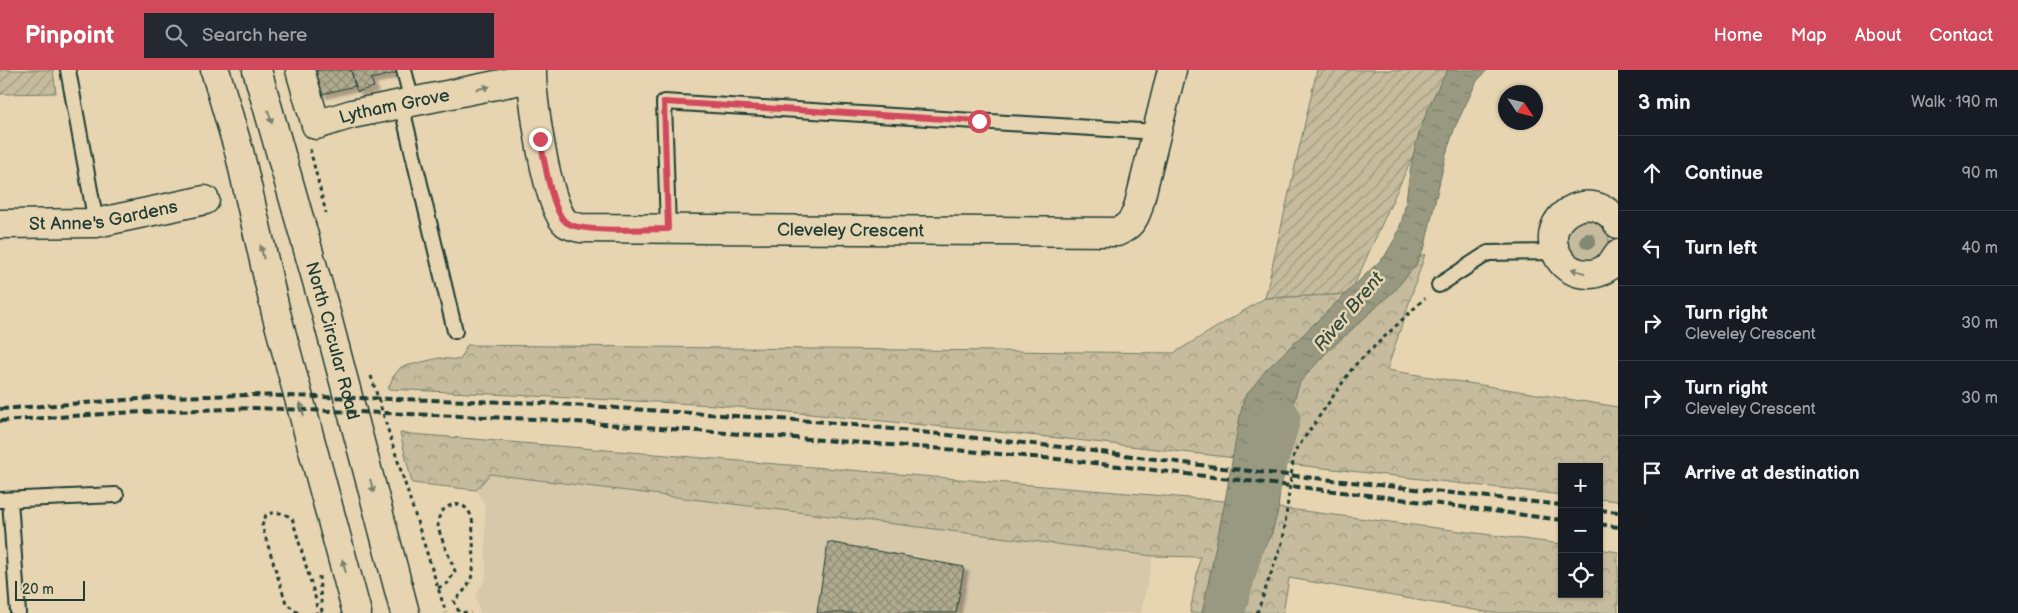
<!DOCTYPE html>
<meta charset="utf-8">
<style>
:root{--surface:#171b24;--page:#242831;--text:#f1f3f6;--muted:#9ea1a6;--line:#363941;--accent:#d1495b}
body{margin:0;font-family:"Balsamiq Sans",sans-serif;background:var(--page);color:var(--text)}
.controls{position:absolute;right:15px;bottom:15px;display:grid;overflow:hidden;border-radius:0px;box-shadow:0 1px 4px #0004}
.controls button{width:45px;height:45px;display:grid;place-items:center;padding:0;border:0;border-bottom:1px solid var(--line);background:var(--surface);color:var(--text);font:25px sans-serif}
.compass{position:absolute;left:1498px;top:15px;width:45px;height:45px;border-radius:50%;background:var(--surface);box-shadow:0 1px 4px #0004;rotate:125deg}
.scale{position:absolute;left:15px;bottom:12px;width:70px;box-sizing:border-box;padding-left:5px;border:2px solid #1f3d34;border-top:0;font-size:14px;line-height:18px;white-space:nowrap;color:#1f3d34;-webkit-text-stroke:4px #e7d5b2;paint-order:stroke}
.stop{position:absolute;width:15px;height:15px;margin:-11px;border:4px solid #d1495b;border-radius:50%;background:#fff}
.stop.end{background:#d1495b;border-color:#fff;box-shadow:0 1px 5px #0008}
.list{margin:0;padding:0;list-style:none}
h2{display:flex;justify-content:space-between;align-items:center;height:65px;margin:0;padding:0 20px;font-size:21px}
h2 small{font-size:16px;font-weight:400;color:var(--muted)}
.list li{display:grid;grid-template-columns:32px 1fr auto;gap:15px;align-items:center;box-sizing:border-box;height:75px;padding:0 20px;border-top:1px solid var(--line)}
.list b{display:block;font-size:19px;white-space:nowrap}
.list p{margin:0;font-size:16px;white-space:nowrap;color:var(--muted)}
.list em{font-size:16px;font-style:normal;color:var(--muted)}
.icon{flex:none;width:28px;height:28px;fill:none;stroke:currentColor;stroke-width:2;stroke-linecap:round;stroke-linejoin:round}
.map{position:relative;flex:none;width:1618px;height:543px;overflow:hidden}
header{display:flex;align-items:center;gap:30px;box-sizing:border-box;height:70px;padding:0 25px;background:var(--accent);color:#fff}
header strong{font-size:24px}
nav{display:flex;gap:28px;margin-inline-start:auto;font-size:18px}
.search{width:350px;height:45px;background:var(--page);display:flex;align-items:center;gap:12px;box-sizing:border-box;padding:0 18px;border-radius:0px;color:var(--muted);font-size:19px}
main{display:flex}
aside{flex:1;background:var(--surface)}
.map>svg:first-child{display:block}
.built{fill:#d6c8a8}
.grass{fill:#c6bc9d;stroke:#727c68}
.forest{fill:url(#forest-crowns);stroke:#727c68}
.garden{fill:url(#garden-furrows);stroke:#727c68}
.water{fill:url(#water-ripples);stroke:#687462;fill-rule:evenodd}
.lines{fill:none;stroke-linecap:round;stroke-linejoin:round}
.river{stroke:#989980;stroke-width:41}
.building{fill:url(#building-cross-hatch);stroke:#1f3d34;filter:url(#shadow)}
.service-casing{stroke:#1f3d34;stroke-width:18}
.minor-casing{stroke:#1f3d34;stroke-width:31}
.trunk-casing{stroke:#1f3d34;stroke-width:31}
.path{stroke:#1f3d34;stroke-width:3;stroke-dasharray:4 4;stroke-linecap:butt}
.service{stroke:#e7d5b2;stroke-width:14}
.minor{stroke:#e7d5b2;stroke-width:28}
.trunk{stroke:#e7d5b2;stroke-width:28}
.rail{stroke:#1f3d34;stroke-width:4;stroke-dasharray:8 4;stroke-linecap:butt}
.tree{fill:#828972}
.oneway{fill:#79816d}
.route{stroke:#d1495b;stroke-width:6}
.labels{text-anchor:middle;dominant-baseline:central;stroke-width:5;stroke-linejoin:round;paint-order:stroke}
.street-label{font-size:18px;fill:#1f3d34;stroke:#e7d5b2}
.water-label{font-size:19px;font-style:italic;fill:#314b3f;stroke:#e7d5b2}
</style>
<header>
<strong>Pinpoint</strong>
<div class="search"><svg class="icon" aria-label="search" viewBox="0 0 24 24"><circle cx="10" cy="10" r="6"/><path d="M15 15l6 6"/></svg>Search here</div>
<nav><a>Home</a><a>Map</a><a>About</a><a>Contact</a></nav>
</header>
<main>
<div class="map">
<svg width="1618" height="543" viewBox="0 0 1618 543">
<defs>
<pattern id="forest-crowns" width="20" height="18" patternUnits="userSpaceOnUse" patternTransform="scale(1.25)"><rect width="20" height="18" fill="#c6bc9d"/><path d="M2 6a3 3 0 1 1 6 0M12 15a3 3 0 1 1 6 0" fill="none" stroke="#a09a81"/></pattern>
<pattern id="garden-furrows" width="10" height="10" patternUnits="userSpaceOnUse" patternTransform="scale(1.25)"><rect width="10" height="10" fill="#c6bc9d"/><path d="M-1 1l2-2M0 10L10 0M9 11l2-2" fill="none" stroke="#a09a81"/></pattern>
<pattern id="water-ripples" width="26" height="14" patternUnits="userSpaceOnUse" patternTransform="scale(1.25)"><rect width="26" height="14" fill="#989980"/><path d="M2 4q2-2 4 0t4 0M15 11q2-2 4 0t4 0" fill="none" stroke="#7b7e6a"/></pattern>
<pattern id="building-cross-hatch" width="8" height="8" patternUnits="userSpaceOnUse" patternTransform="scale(1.25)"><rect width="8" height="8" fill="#b0ab8f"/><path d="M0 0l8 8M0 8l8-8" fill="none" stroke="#8f8c76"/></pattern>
<filter id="shadow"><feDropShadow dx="4.5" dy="4.5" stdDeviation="1" flood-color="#0004"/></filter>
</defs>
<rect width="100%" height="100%" fill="#e7d5b2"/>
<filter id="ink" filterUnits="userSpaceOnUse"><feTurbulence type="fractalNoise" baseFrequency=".02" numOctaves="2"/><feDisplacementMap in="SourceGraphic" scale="10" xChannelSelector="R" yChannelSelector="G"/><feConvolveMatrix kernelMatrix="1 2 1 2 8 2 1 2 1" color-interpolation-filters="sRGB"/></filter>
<g filter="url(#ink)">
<path class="built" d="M490,404l663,82 -12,57h-661l-4,-18 10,-17 -1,-74 -9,-14z"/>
<path class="grass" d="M1567 170a21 21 0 1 1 42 0a21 21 0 1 1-42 0Z"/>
<path class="forest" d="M1425,184l-38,116 231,37v94l-19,-2v-32h-37v28l-503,-57 -343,-33 -328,-16 5,-12 8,-10 38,-9 21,2 7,-15 707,8 91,-55 85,-4z
M400,363l825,68 337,43v50h37v-45l19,3v61h-126l-203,-35 -6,35h-93l10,-56 -47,-1 -663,-82 -14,16 -64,-7z"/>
<path class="garden" d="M0,0h53l3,23 -56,1z
M1317,0h135l-102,224 -85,4z"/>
<path class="water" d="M1448,0h39l-10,11 -22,46 -9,27 -21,92 -10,20 -20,24 -70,64 -25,28 -14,43 -8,86 -6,22 -20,36 -9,44h-41l23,-112 15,-85 4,-18 22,-28 119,-114c4,-8 10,-16 13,-24 10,-25 9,-54 16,-80 7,-29 18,-57 34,-82zM1282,326l-10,29 -8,52 -3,41 -6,17 -5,7 -2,-9 4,-41 11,-68 8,-17z"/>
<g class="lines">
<path class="river" d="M1224,543l56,-195"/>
</g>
<path class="building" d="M320,0h31l4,16 -33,8 -6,-23z
M351,0h48l1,2 -29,7 3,8 -17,5z
M828,472l136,25 -8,46h-139z"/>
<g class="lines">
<defs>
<path id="service" d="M68,0l28,153
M404,0l8,32
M401,34l54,227
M668,159l-4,-127 493,30
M1439,215l49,-32 67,-1
M0,430l116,-5
M10,430l8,113"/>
<g id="minor">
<path id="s1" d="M300,0l16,55 36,-11 179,-36"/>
<path id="s2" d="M532,0c-1,26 15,138 34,153 3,2 10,4 14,5l537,4c12,-5 17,-12 21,-24l34,-138"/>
<path id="s3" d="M0,154l96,-1 109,-23"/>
<path d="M1618,154c-25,-41 -84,-6 -59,34 6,10 17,16 29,16 13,1 24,-9 30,-20"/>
</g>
<g id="trunk">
<path d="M215,0l24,81 37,162 81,300"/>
<path id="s4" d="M257,0l69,243 79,300"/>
</g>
</defs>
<use href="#service" class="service-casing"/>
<use href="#minor" class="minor-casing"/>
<use href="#trunk" class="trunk-casing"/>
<path class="path" d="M310,79l16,64
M371,306l75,237
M319,506l3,37
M438,518l10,-5 7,-12c-4,-11 -17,-38 -17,-47 0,-20 26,-28 33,-8 3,6 1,16 2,23 1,28 4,42 -19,62l5,11 12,1
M298,543l-12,-10 -24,-77 4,-11c10,-4 16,-3 26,3l24,82 1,13
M1257,543l26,-73 11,-87 60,-87 71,-68"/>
<use href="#service" class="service"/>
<use href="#minor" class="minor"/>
<use href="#trunk" class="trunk"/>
<path class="rail" d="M0,339l167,-12 82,-2 294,8 282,19 246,26 152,20 339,37
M0,351l117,-8 138,-5 281,11 409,30 122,11 318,37 177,23
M1599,440l19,2
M1599,454l19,3"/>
</g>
<circle class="tree" cx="1588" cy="171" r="8"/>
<defs><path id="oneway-solid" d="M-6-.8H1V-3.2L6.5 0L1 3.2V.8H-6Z" transform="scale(1.25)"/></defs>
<g class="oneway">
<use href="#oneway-solid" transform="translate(483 18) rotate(-12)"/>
<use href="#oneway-solid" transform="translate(270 47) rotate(74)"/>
<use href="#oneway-solid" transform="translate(262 182) rotate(-103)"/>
<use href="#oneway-solid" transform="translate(1578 201) rotate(-162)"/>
<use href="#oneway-solid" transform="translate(302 339) rotate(-105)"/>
<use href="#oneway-solid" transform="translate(372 416) rotate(75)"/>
<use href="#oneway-solid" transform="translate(344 496) rotate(-105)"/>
</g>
</g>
<g class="lines" filter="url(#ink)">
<path class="route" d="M540,69c4,19 12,75 27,84 16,10 79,6 101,6l-4,-127 315,19"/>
</g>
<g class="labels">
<g class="street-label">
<text stroke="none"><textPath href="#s1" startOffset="138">Lytham Grove</textPath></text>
<text stroke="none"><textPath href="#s3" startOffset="104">St Anne's Gardens</textPath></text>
<text stroke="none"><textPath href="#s2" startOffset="444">Cleveley Crescent</textPath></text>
<text stroke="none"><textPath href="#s4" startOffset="281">North Circular Road</textPath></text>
</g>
<g class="water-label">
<text transform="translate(1349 242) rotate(-50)">River Brent</text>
</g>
</g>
</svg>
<div class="controls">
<button>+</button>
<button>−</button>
<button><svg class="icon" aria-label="locate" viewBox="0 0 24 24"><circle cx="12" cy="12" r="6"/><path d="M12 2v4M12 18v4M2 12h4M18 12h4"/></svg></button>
</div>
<svg class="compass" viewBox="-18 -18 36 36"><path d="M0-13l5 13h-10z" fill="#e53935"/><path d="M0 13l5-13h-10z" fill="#9ea1a6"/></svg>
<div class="scale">20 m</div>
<div class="stop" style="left:979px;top:51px"></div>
<div class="stop end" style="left:540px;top:69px"></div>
</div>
<aside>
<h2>3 min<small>Walk · 190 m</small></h2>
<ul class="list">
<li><svg class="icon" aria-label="ahead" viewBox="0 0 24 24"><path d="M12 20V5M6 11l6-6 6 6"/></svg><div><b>Continue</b></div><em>90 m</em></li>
<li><svg class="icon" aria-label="left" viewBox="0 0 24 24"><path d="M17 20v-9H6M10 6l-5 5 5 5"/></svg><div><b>Turn left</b></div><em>40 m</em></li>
<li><svg class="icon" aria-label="right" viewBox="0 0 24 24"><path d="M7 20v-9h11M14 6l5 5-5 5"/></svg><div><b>Turn right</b><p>Cleveley Crescent</p></div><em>30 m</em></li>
<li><svg class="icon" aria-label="right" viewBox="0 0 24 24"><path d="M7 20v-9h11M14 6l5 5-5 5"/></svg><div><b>Turn right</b><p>Cleveley Crescent</p></div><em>30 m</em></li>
<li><svg class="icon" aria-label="arrive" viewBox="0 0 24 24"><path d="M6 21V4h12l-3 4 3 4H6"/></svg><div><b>Arrive at destination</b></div></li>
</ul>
</aside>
</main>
